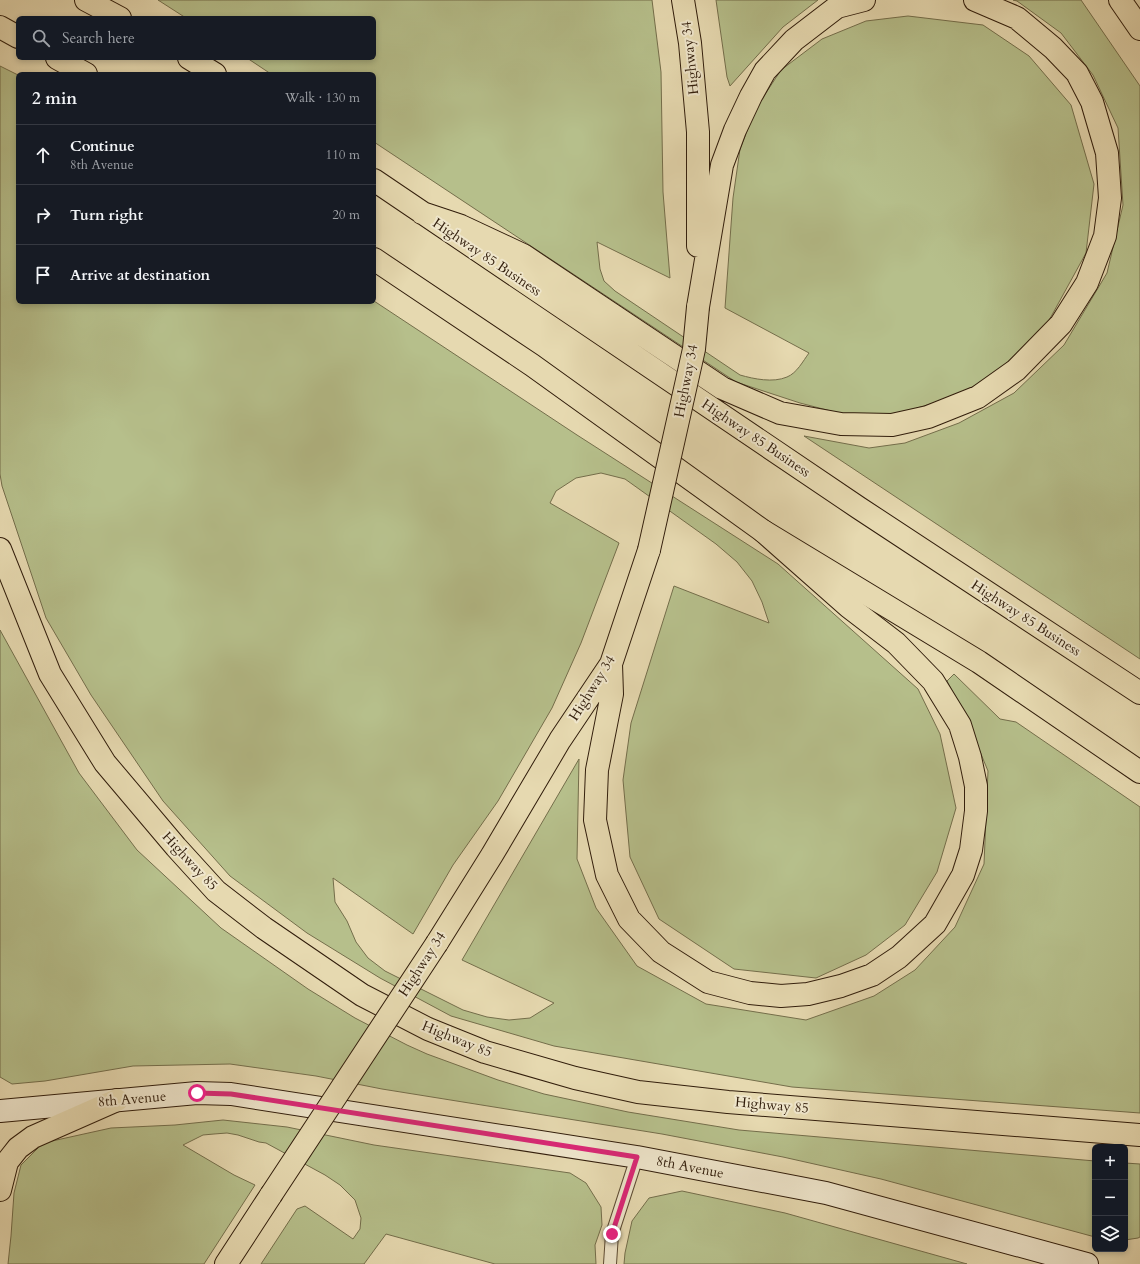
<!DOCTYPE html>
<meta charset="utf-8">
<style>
:root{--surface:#171b24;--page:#242831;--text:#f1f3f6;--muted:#9ea1a6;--line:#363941}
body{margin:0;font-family:Cardo,serif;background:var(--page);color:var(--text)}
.controls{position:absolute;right:12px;bottom:12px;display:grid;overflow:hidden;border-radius:6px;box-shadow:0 2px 6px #0003}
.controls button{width:36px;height:36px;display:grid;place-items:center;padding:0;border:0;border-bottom:1px solid var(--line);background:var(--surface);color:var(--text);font:20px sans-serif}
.stop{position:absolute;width:12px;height:12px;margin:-9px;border:3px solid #db2777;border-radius:50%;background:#fff}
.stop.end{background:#db2777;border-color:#fff;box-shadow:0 1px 4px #0008}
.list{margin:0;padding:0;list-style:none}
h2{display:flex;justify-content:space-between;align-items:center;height:52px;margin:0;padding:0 16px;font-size:17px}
h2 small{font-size:13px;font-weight:400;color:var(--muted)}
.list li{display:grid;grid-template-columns:26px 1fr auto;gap:12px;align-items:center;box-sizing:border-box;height:60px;padding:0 16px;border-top:1px solid var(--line)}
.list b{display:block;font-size:15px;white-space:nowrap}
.list p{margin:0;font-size:13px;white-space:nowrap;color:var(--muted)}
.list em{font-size:13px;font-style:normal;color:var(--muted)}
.icon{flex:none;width:22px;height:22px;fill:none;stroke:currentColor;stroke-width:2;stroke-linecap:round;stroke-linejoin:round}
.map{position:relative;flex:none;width:1140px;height:1264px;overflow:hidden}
.search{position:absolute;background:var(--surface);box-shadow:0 2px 6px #0003;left:16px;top:16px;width:360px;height:44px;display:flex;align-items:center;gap:10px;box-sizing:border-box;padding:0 14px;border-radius:6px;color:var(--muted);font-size:15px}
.panel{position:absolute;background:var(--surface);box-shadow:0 2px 6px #0003;left:16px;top:72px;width:360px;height:232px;border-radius:6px}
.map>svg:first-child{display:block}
.green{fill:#b6bf8b;stroke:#746e4b}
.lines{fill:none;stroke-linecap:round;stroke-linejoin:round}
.service-casing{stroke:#5e4c34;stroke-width:14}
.secondary-casing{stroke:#311d0b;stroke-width:24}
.primary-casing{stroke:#311d0b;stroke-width:24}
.trunk-casing{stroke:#311d0b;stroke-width:24}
.service{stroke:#efe6cc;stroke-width:12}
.secondary{stroke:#efe6cc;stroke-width:22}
.primary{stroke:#e6d9b0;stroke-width:22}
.trunk{stroke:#e6d9b0;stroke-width:22}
.trunk-bridge-casing{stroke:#311d0b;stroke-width:24;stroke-linecap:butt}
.trunk-bridge{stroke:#e6d9b0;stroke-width:22}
.route{stroke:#db2777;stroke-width:5}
.labels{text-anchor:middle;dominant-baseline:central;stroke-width:4;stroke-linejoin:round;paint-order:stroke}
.street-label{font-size:14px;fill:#311d0b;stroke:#efe6cc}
</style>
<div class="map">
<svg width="1140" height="1264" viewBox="0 0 1140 1264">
<rect width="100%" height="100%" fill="#e6d9b0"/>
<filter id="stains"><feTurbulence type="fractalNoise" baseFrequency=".005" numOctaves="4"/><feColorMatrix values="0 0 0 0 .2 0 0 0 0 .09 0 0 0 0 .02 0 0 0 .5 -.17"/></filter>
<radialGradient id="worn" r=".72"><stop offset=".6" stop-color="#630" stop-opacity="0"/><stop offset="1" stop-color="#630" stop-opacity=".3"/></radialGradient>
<path class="green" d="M158,0h494l9,72 2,120 7,86 -73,-36 3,27 4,12 11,10 125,84c14,4 33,8 47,2 10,-4 16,-16 22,-24l-84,-45 8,-110 7,-49 16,-41 25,-38 41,-31 44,-18 42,-5 75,9 46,31 42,49 23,79 -8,69 -39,71 -55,53 -42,21 -49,15 -51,3 -50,-13 -64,-21 -362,-240v-68h-103l-24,-16h127v-40h-188z
M716,0h102l-35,27 -53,59 -3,-9z
M1013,0h68l59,86v573l-336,-223 65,12 36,-5 54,-20 55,-30 50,-48 43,-72 16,-68 -5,-77 -25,-53 -32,-42 -44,-32z
M0,66l18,9v227l356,-1 203,134 201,129 140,125 22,45 16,74 -19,64 -32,53 -39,30 -50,23 -82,-9 -75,-50 -29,-62 -7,-77 8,-57 43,-137 95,37 -7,-21 -10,-21 -15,-19 -21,-18 -91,-65 -24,-6 -25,5 -20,13 -6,12 69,40 -38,100 -29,65 -54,93 -45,64 -40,69 -80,-56 2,24 12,19 9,21 12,16 17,13 78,39 24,7 22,3 21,-2 24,-15 -92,-43 117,-201 -2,100 19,49 41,58 69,38 100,16 68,-24 41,-26 40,-43 29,-63 4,-93 -21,-51 -20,-39 7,-7 46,45 16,3 124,85v306l-348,-26 -238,-41 -103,-30 -71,-38 -73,-45 -77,-57 -67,-75 -72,-106 -45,-77 -44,-132 -2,-12z
M0,630l79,143 58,77 84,78 87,61 47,29 52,27 20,9 71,26 46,14 84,18 111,18 356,31v76l-214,-58 -98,-22 -121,-23 -280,-45 -66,-13 -86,-12 -97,2 -88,15 -33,3 -12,-7z
M223,1120l64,7 87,18 196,28 16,10 15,24 1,18 -7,20 1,19h-101l-109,-30 -22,30h-103l36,-55 8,-3 48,33 7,-10 1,-11 -6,-18 -15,-15 -15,-10 -59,-32 -7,-1 -21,-7 -11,-2 -13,1 -11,1 -20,10 51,30 21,10 -51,79h-196l3,-28 3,-43 7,-28 22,-22 68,-15 64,-3z
M1125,1163l15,1v73l-2,1 -13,2z
M682,1191l103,22 182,51h-343l1,-11 7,-32 17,-23z"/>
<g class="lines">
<defs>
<path id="service" d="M610,1264l2,-30 25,-77"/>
<path id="secondary" d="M0,1111l197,-18 34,1 406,63 189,36 261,71"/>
<path id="primary" d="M0,27l18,10
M57,58l29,16
M374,259l158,106 231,166 216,131 161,110"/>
<path id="trunk" d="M86,0l34,18
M683,0l7,43 8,89v114
M1120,0l20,29
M189,58l26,16
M374,180l485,328 281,185
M422,213l39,13 62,29 199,133 58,25 61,11 51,1 36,-8 50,-20 38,-27 45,-46 26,-41 18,-47 5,-38 -3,-45 -15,-51 -15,-29 -24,-25 -36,-30 -42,-18
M698,307l24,-142 13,-35 16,-34 14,-25 29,-31 43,-33 27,-7
M0,549l50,125 55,89 71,84 40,44 48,37 98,67 66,34 57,23 90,26 63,14 90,10 412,33
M611,664l1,30 -15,76 -2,50 12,55 22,44 32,33 47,30 42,11 31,3 27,-2 33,-8 31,-11 27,-18 36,-33 28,-49 8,-25 5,-39v-25l-6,-29 -10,-32 -27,-44 -37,-38 -47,-36 -86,-76
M437,943l55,-88 68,-115 51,-76 38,-114
M0,1190l7,-28 11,-14 15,-11 84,-37
M226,1264l45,-69"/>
</defs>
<use href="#service" class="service-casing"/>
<use href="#secondary" class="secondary-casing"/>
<use href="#primary" class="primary-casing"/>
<use href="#trunk" class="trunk-casing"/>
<use href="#service" class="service"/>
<use href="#secondary" class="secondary"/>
<use href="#primary" class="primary"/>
<use href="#trunk" class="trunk"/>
<defs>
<path id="trunk-bridge" d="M649,550l45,-201 4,-42
M271,1195l166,-252"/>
</defs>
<use href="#trunk-bridge" class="trunk-bridge-casing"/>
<use href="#trunk-bridge" class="trunk-bridge"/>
</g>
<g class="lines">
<path class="route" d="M197,1093l34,1 406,63 -25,77"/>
</g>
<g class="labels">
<g class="street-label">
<text transform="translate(690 58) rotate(-96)">Highway 34</text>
<text transform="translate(487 257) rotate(34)">Highway 85 Business</text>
<text transform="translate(686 381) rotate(-79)">Highway 34</text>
<text transform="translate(756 438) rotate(34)">Highway 85 Business</text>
<text transform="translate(1026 618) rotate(33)">Highway 85 Business</text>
<text transform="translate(592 688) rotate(-58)">Highway 34</text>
<text transform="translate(190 861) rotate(47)">Highway 85</text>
<text transform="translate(422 964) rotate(-57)">Highway 34</text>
<text transform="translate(457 1039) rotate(22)">Highway 85</text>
<text transform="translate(132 1099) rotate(-5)">8th Avenue</text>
<text transform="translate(772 1105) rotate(5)">Highway 85</text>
<text transform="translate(690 1167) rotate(11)">8th Avenue</text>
</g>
</g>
<rect width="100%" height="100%" filter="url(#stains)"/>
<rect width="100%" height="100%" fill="url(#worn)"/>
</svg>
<div class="controls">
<button>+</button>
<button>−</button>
<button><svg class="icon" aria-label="layers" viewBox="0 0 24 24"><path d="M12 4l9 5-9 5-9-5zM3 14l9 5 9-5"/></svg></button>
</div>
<div class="stop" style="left:197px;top:1093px"></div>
<div class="stop end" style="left:612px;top:1234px"></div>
<div class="search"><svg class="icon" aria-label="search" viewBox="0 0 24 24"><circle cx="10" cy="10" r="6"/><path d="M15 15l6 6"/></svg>Search here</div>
<section class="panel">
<h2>2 min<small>Walk · 130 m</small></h2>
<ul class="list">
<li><svg class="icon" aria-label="ahead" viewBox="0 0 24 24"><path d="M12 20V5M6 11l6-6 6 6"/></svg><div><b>Continue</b><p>8th Avenue</p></div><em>110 m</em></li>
<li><svg class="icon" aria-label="right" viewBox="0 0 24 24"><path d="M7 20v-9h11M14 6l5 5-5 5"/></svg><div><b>Turn right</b></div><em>20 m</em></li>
<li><svg class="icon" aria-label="arrive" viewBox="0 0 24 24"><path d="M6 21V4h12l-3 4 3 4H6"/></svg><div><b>Arrive at destination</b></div></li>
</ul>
</section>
</div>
